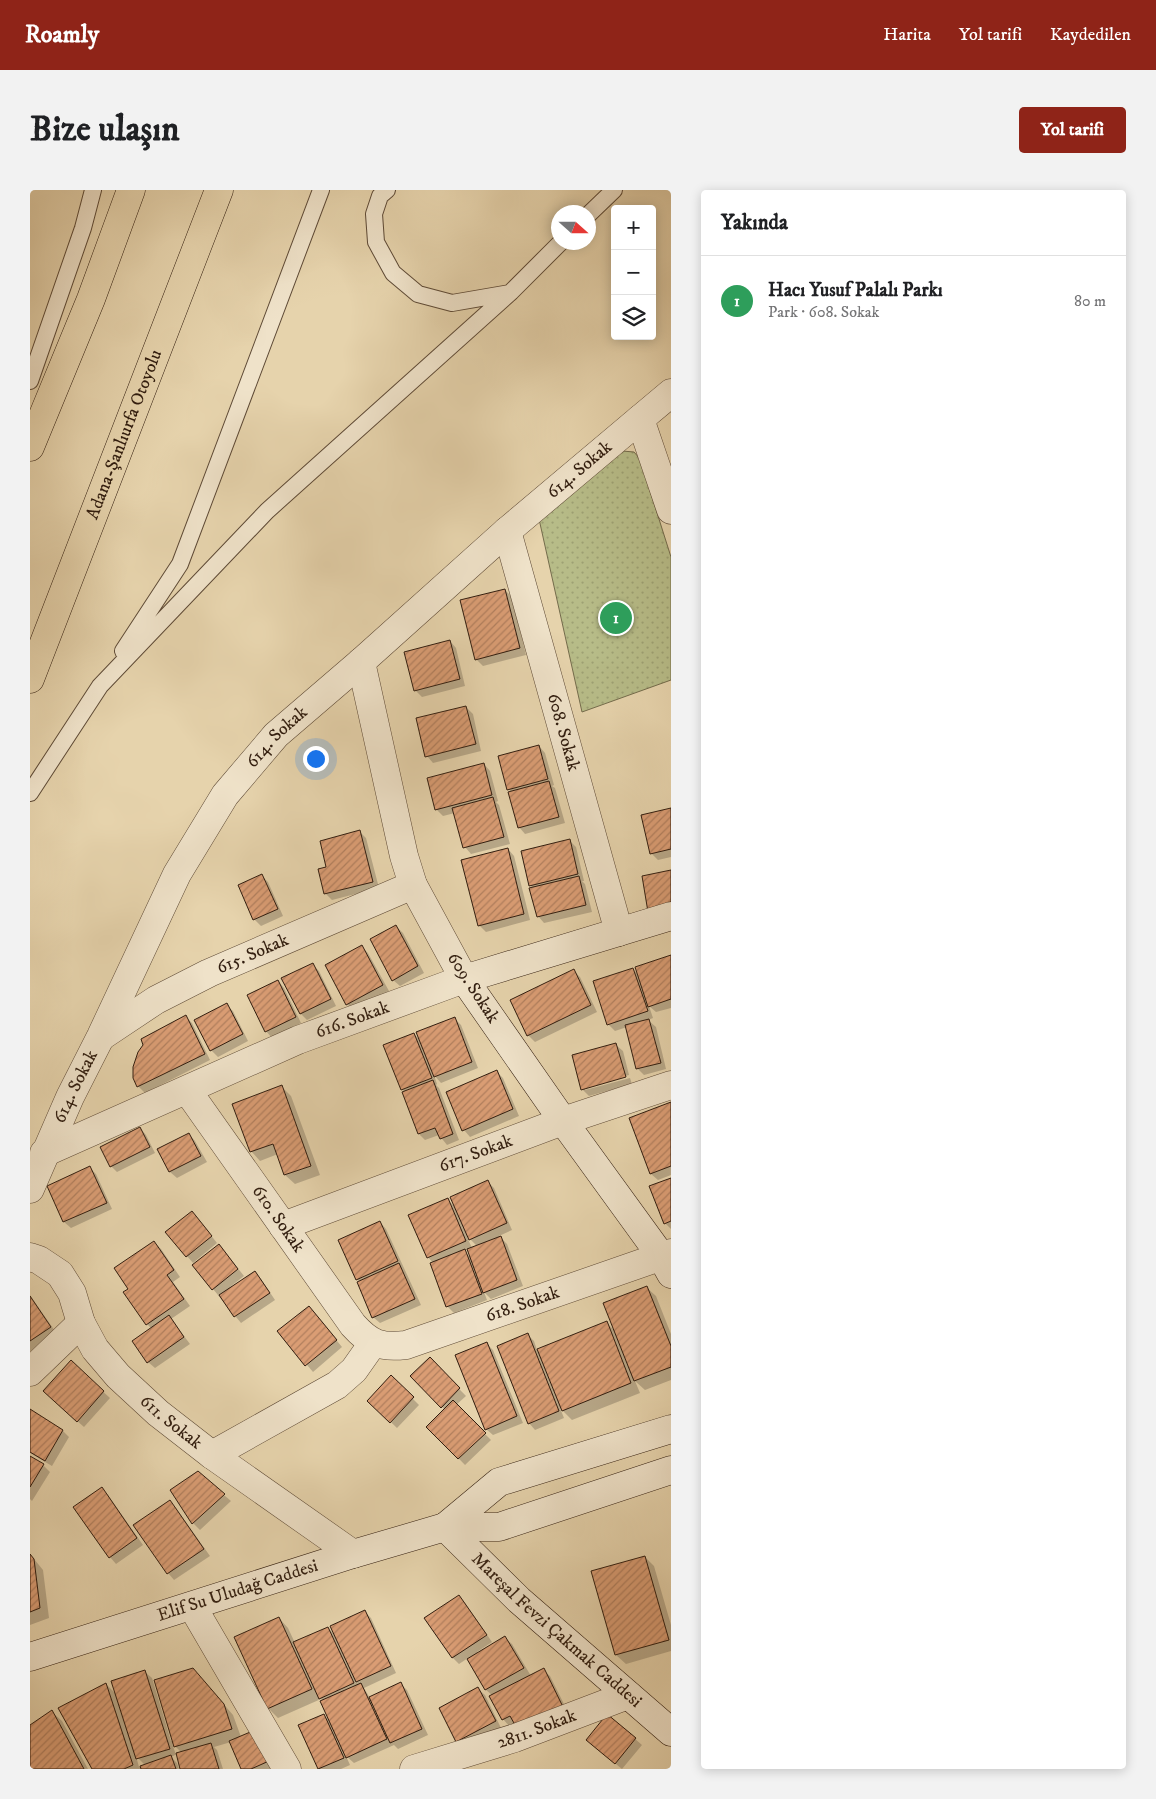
<!DOCTYPE html>
<html lang="tr">
<meta charset="utf-8">
<style>
:root{--surface:#fff;--page:#f2f2f2;--text:#202124;--muted:#757577;--line:#e0e0e0;--accent:#8f2418}
body{margin:0;font-family:"IM FELL DW Pica",serif;background:var(--page);color:var(--text)}
.controls{position:absolute;right:15px;top:15px;display:grid;overflow:hidden;border-radius:5px;box-shadow:0 2px 12px #0003}
.controls button{width:45px;height:45px;display:grid;place-items:center;padding:0;border:0;border-bottom:1px solid var(--line);background:var(--surface);color:var(--text);font:25px sans-serif}
.compass{position:absolute;left:521px;top:15px;width:45px;height:45px;border-radius:50%;background:var(--surface);box-shadow:0 2px 12px #0003;rotate:111deg}
.you{position:absolute;left:285px;top:568px;width:18px;height:18px;margin:-12px;border:4px solid #fff;border-radius:50%;background:#1a73e8;box-shadow:0 0 0 8px #1a73e833}
.badge{display:grid;place-items:center;width:32px;height:32px;border-radius:50%;background:var(--accent);color:#fff;font-size:16px;font-weight:700}
.pin{position:absolute;translate:-50% -50%;border:2px solid #fff;box-shadow:0 1px 5px #0006}
.list{margin:0;padding:0;list-style:none}
h2{display:flex;justify-content:space-between;align-items:center;height:65px;margin:0;padding:0 20px;font-size:21px}
h2 small{font-size:16px;font-weight:400;color:var(--muted)}
.list li{display:grid;grid-template-columns:32px 1fr auto;gap:15px;align-items:center;box-sizing:border-box;height:90px;padding:0 20px;border-top:1px solid var(--line)}
.list b{display:block;font-size:19px;white-space:nowrap}
.list p{margin:0;font-size:16px;white-space:nowrap;color:var(--muted)}
.list em{font-size:16px;font-style:normal;color:var(--muted)}
.icon{flex:none;width:28px;height:28px;fill:none;stroke:currentColor;stroke-width:2;stroke-linecap:round;stroke-linejoin:round}
.map{position:relative;flex:none;width:641px;height:1579px;overflow:hidden;border-radius:5px}
header{display:flex;align-items:center;gap:30px;box-sizing:border-box;height:70px;padding:0 25px;background:var(--accent);color:#fff}
header strong{font-size:24px}
nav{display:flex;gap:28px;margin-inline-start:auto;font-size:18px}
.intro{display:flex;align-items:center;justify-content:space-between;box-sizing:border-box;height:120px;padding:0 30px}
h1{margin:0;font-size:35px}
.button{padding:12px 22px;border-radius:5px;background:var(--accent);color:#fff;font-size:18px;font-weight:700}
main{display:flex;gap:30px;padding:0 30px}
aside{flex:1;background:var(--surface);border-radius:5px;box-shadow:0 2px 12px #0003}
.map>svg:first-child{display:block}
.park{fill:url(#park-dots);stroke:#746c4c}
.shadow{fill:#0003;fill-rule:evenodd}
.building{fill:url(#building-hatch);stroke:#311d0f}
.lines{fill:none;stroke-linecap:round;stroke-linejoin:round}
.lane-casing{stroke:#5e4a36;stroke-width:18}
.street-casing{stroke:#5e4a36;stroke-width:29}
.secondary-casing{stroke:#311d0f;stroke-width:29}
.highway-casing{stroke:#311d0f;stroke-width:29}
.lane{stroke:#efe2c9;stroke-width:16}
.street{stroke:#efe2c9;stroke-width:28}
.secondary{stroke:#efe2c9;stroke-width:28}
.highway{stroke:#e6d3ac;stroke-width:28}
.labels{text-anchor:middle;dominant-baseline:central;stroke-width:4;stroke-linejoin:round;paint-order:stroke}
.street-label{font-size:18px;fill:#311d0f;stroke:#efe2c9}
</style>
<header>
<strong>Roamly</strong>
<nav><a>Harita</a><a>Yol tarifi</a><a>Kaydedilen</a></nav>
</header>
<div class="intro"><h1>Bize ulaşın</h1><a class="button">Yol tarifi</a></div>
<main>
<div class="map">
<svg width="641" height="1579" viewBox="0 0 641 1579">
<defs>
<pattern id="park-dots" width="8" height="8" patternUnits="userSpaceOnUse" patternTransform="scale(1.25)"><rect width="8" height="8" fill="#b7bc88"/><path d="M2 2h.1M6 6h.1" fill="none" stroke="#9ea174" stroke-width="1.8" stroke-linecap="round"/></pattern>
<pattern id="building-hatch" width="6" height="6" patternUnits="userSpaceOnUse" patternTransform="scale(1.25)"><rect width="6" height="6" fill="#da9d74"/><path d="M-1 1l2-2M0 6l6-6M5 7l2-2" fill="none" stroke="#b17f5e"/></pattern>
</defs>
<rect width="100%" height="100%" fill="#e6d3ac"/>
<filter id="stains"><feTurbulence type="fractalNoise" baseFrequency=".004" numOctaves="4"/><feColorMatrix values="0 0 0 0 .2 0 0 0 0 .09 0 0 0 0 .02 0 0 0 .5 -.17"/></filter>
<radialGradient id="worn" r=".72"><stop offset=".6" stop-color="#630" stop-opacity="0"/><stop offset="1" stop-color="#630" stop-opacity=".3"/></radialGradient>
<path class="park" d="M592,261l12,1 6,7 31,98v123l-89,32 -45,-202z"/>
<path class="shadow" d="M475,400l7,7 14,58 -43,11 -7,-7z
M420,451l6,7 9,38 -43,11 -7,-7z
M436,517l7,7 8,37 -48,12 -6,-7z
M509,556l6,7 9,32 -2,1 3,2 10,35 -40,11 -6,-7 -8,-35 -2,-3z
M454,574l6,7 8,30 -2,1 3,3 11,39 -39,10 -6,-7 -10,-34 -12,3 -6,-6 -8,-31z
M641,619v48l-13,3 -7,-7z
M330,642l6,6 13,50 -47,12 -7,-7 3,-25z
M540,651l6,6 8,34h-2l3,3 7,28 -48,11 -6,-7 -5,-28 -3,-3z
M478,659l6,7 16,64 -44,12 -7,-7z
M232,686l6,6 15,34 -22,10 -7,-7z
M366,736l7,7 21,40 -24,13 -7,-6z
M332,757l6,6 21,38 -35,20 -7,-7z
M641,766v52l-15,4 -7,-6 4,12 -5,2 8,7 10,42 -22,6 -6,-6 -11,-42 -12,4 -7,-7 25,-55 7,7z
M282,774l7,7 17,35 -29,14 -6,-6 -18,-36z
M544,781l6,6 17,35 -62,30 -7,-7 -16,-34z
M248,791l6,7 17,35 -29,15 -6,-7z
M196,815l7,6 15,30 -30,16 -7,-7z
M156,827l6,6 18,37 -65,33 -7,-7z
M425,829l6,6 17,43 -37,15 -7,-8 3,9 -1,1 3,3 20,52 -12,5 -8,-10 -14,5 -6,-6 -14,-42 -3,-3 12,-55 7,7z
M586,855l7,6 6,24 -44,12v3l45,-12 2,6 -43,12 -7,-7z
M467,882l6,6 16,38 -49,21 -6,-7 -17,-37z
M252,897l9,9 29,79 -25,9 -10,-9 -7,-21 -18,7 -9,-10z
M641,914v71l-13,5 -7,-6 -20,-56z
M110,938l6,7 9,18 -38,19 -6,-6z
M159,944l6,7 12,21 -30,16 -7,-6 -11,-22z
M60,978l6,6 16,35 -41,19 -7,-6 -16,-35z
M641,989v50l-6,-6z
M458,992l6,6 18,42 -13,6 8,8 16,42 -32,13 -7,-7 3,8 -33,13 -7,-7 -14,-43 -5,-6 19,-58 9,9zM437,1047h1l9,9 -5,2zM438,1059l3,9 -7,-7z
M168,1029l19,24 -24,20 -6,-7z
M350,1032l6,7 35,76 -41,18 -7,-6 -13,-35 -3,-3z
M124,1052l7,7 19,28 -7,5 17,24 -19,13 19,25 -35,24 -7,-6 4,-33 -5,-5 -17,-35z
M195,1062l19,24 -14,11 1,1 24,-15 6,6 14,21 -34,23 -28,-34z
M616,1097l10,9 15,38v46l-26,10 -10,-9 5,12 -68,27 -12,-12 4,10 -29,12 -6,-7 -1,-88 6,6 3,9 69,-28 9,9z
M0,1105l27,39 -27,18z
M285,1124l27,33 -29,25 -34,-40z
M457,1154l6,6 30,73 -30,12 -7,-6z
M400,1169l36,37 -10,9 35,35 -26,25 -37,-38 17,-17 -33,-34z
M41,1172l39,36 -26,29 -33,-29z
M361,1187l28,28 -22,23 -28,-27z
M0,1221l33,20 6,6 -17,29 -22,-13z
M0,1267l13,8 7,7 -18,29 -2,-2z
M168,1283l33,28 -31,29 -7,-7 -22,-32z
M72,1299l6,6 35,50 -27,19 -6,-7z
M140,1312l6,6 34,48 -36,24 -6,-7z
M0,1364l13,16 6,48 -19,7z
M615,1367l9,9 17,59v26l-45,13 -10,-9 -24,-83z
M429,1406l6,7 27,39 -15,10 1,1 27,-15 7,6 19,32 12,-6 7,6 20,40 -55,7 -6,3 -6,-7 -11,-24 -6,-5 -18,-32 -9,6 -6,-6 -27,-39z
M335,1422l6,6 25,55 -32,15 6,10 31,-14 6,6 21,45 -30,14 -4,-4 -40,18 -8,-7 4,9 -9,4h-22l-20,-43 25,-11 7,7 -8,-21 -2,-2 -43,19 -10,-10 11,-90 9,10 7,15 33,-15 8,8z
M115,1482l7,6 19,63h3l29,-61 30,35 8,22 14,-6 18,38h-30l-12,-27 -17,5 3,3 6,19h-41l-5,-15 -6,3 6,6 2,6h-86l13,-85 11,11zM142,1553l10,10 -6,2zM106,1566l9,9 -6,2z
M448,1499l7,6 16,33 -37,20 -7,-7z
M22,1522l10,9 26,48h-58v-42z
M578,1525l34,30 -20,24 -28,-23z"/>
<path class="building" d="M475,399l15,59 -45,12 -15,-60z
M420,450l10,39 -46,12 -10,-39z
M436,516l10,38 -51,13 -9,-39z
M509,555l9,34 -41,11 -9,-34z
M454,573l8,32 -57,15 -8,-32z
M519,591l10,36 -41,11 -10,-36z
M463,607l11,40 -41,11 -11,-40z
M641,618v41l-21,5 -9,-39z
M330,640l13,52 -49,12 -6,-25 8,-2 -6,-26z
M540,649l8,35 -49,12 -8,-35z
M478,658l16,66 -46,12 -17,-66z
M641,680v38l-23,4 -6,-36z
M232,684l16,35 -25,11 -15,-35z
M549,686l7,29 -49,12 -8,-29z
M366,735l22,41 -26,15 -22,-42z
M332,755l21,40 -37,20 -21,-40z
M641,765v44l-23,8 -13,-40z
M283,773l18,36 -31,15 -19,-36z
M603,778l15,43 -41,14 -14,-44z
M544,779l17,36 -64,31 -17,-36z
M248,790l18,37 -31,15 -18,-37z
M197,813l16,31 -33,17 -16,-31z
M156,825l19,39 -68,33 -4,-9v-11l5,-15 5,-7 -2,-6z
M425,827l17,45 -38,15 -18,-45z
M619,829l12,44 -25,6 -11,-44z
M384,843l18,45 -31,12 -18,-45z
M586,853l10,34 -45,13 -9,-35z
M467,880l16,39 -51,22 -16,-39z
M403,890l20,54 -13,5 -5,-11 -17,6 -16,-42z
M252,895l29,81 -27,9 -11,-31 -23,8 -18,-48z
M641,912v64l-21,8 -21,-56z
M110,937l10,20 -40,20 -10,-20z
M159,943l12,23 -32,16 -12,-23z
M60,976l17,37 -44,19 -16,-36z
M641,988v43l-7,3 -15,-38z
M458,990l19,43 -38,17 -19,-43z
M418,1008l18,43 -39,17 -19,-43z
M162,1021l20,25 -26,21 -21,-25z
M350,1031l18,40 -42,19 -18,-40z
M471,1046l16,44 -34,13 -16,-44z
M124,1051l20,29 -7,5 17,24 -38,26 -23,-33 5,-3 -14,-21z
M189,1054l19,25 -26,21 -20,-25z
M435,1059l17,45 -36,13 -16,-44z
M369,1073l16,36 -43,19 -15,-36z
M225,1081l15,22 -36,24 -15,-22z
M617,1096l24,60v21l-37,14 -31,-78z
M0,1106l21,31 -21,14z
M279,1116l28,34 -32,26 -28,-35z
M139,1125l15,22 -37,26 -15,-22z
M577,1131l24,62 -69,28 -25,-62z
M498,1143l31,78 -31,13 -31,-78z
M457,1152l30,74 -32,14 -30,-75z
M400,1167l30,31 -19,20 -31,-32z
M41,1170l33,31 -27,31 -34,-31z
M361,1185l23,22 -24,26 -23,-22z
M423,1210l33,33 -28,26 -32,-32z
M0,1219l33,21 -18,31 -15,-9z
M0,1266l14,8 -14,23z
M168,1281l27,23 -33,30 -22,-34z
M72,1297l35,51 -28,20 -36,-51z
M140,1310l34,49 -37,25 -34,-49z
M0,1364l4,5 6,49 -10,4z
M615,1366l24,84 -54,15 -24,-84z
M429,1405l28,40 -35,23 -28,-40z
M335,1420l26,56 -35,16 -26,-56z
M249,1427l33,72 -45,20 -33,-72z
M298,1437l26,56 -35,16 -26,-57z
M475,1446l19,32 -39,22 -18,-31z
M163,1478l31,36 8,25 -58,18 -20,-67z
M514,1478l20,41 -45,23 -9,-16 -8,4 -13,-24z
M115,1480l25,79 -34,10 -25,-78z
M371,1492l21,47 -32,14 -21,-46z
M76,1493l27,82 -9,4h-32l-34,-61z
M331,1493l26,56 -41,19 -26,-57z
M448,1497l18,34 -40,21 -17,-34z
M22,1520l32,59h-54v-44z
M294,1524l20,44 -26,11 -20,-44z
M577,1524l29,24 -21,26 -29,-24z
M225,1540l14,31 -18,8h-10l-12,-28z
M181,1553l8,26h-39l-4,-16z
M141,1565l5,14h-35l-1,-3z"/>
<g class="lines">
<defs>
<path id="lane" d="M357,0l-7,6 -6,18 2,28 17,31 25,21 34,9 58,-10
M558,25l26,-25
M0,191l53,-153 10,-38
M93,461l57,-87 141,-374
M0,603l70,-107 167,-175 244,-219 50,-50"/>
<g id="street">
<path d="M610,229l31,-26"/>
<path id="s1" d="M477,341l112,401"/>
<path id="s2" d="M72,846l54,-36 53,-27 204,-88"/>
<path id="s3" d="M157,900l166,235c17,19 28,23 53,20l265,-92"/>
<path id="s4" d="M14,963l254,-113 166,-61 -51,-94 -9,-29 -43,-194"/>
<path id="s5" d="M0,999l40,-92 31,-61 76,-162 48,-79 51,-60 85,-73 146,-131 133,-112 31,91"/>
<path id="s6" d="M253,1036l280,-105 108,-36"/>
<path id="s7" d="M0,1067l9,3 21,14 12,19 9,30 14,26 23,27 40,37 54,42 141,99"/>
<path d="M0,1182l51,-49"/>
<path d="M182,1265l125,-70 17,-15 19,-27"/>
<path d="M162,1416l95,163"/>
<path id="s8" d="M384,1579l101,-31 113,-43"/>
</g>
<g id="secondary">
<path d="M641,726l-207,63 99,142 98,135 10,18"/>
<path id="s9" d="M415,1337l74,73 152,132"/>
<path d="M415,1337l54,-45 172,-53"/>
<path id="s10" d="M0,1467l323,-103 92,-27h54l172,-57"/>
</g>
<g id="highway">
<path d="M0,257l61,-148 40,-109"/>
<path id="s11" d="M0,489l189,-489"/>
</g>
</defs>
<use href="#lane" class="lane-casing"/>
<use href="#street" class="street-casing"/>
<use href="#secondary" class="secondary-casing"/>
<use href="#highway" class="highway-casing"/>
<use href="#lane" class="lane"/>
<use href="#street" class="street"/>
<use href="#secondary" class="secondary"/>
<use href="#highway" class="highway"/>
</g>
<g class="labels">
<g class="street-label">
<text stroke="none"><textPath href="#s11" startOffset="262">Adana-Şanlıurfa Otoyolu</textPath></text>
<text stroke="none"><textPath href="#s5" startOffset="922">614. Sokak</textPath></text>
<text stroke="none"><textPath href="#s1" startOffset="209">608. Sokak</textPath></text>
<text stroke="none"><textPath href="#s5" startOffset="518">614. Sokak</textPath></text>
<text stroke="none"><textPath href="#s2" startOffset="172">615. Sokak</textPath></text>
<text transform="translate(443 798) rotate(57)">609. Sokak</text>
<text stroke="none"><textPath href="#s4" startOffset="336">616. Sokak</textPath></text>
<text stroke="none"><textPath href="#s5" startOffset="112">614. Sokak</textPath></text>
<text stroke="none"><textPath href="#s6" startOffset="206">617. Sokak</textPath></text>
<text stroke="none"><textPath href="#s3" startOffset="158">610. Sokak</textPath></text>
<text stroke="none"><textPath href="#s3" startOffset="471">618. Sokak</textPath></text>
<text stroke="none"><textPath href="#s7" startOffset="224">611. Sokak</textPath></text>
<text stroke="none"><textPath href="#s10" startOffset="218">Elif Su Uludağ Caddesi</textPath></text>
<text stroke="none"><textPath href="#s9" startOffset="152">Mareşal Fevzi Çakmak Caddesi</textPath></text>
<text stroke="none"><textPath href="#s8" startOffset="129">2811. Sokak</textPath></text>
</g>
</g>
<rect width="100%" height="100%" filter="url(#stains)"/>
<rect width="100%" height="100%" fill="url(#worn)"/>
</svg>
<div class="controls">
<button>+</button>
<button>−</button>
<button><svg class="icon" aria-label="layers" viewBox="0 0 24 24"><path d="M12 4l9 5-9 5-9-5zM3 14l9 5 9-5"/></svg></button>
</div>
<svg class="compass" viewBox="-18 -18 36 36"><path d="M0-13l5 13h-10z" fill="#e53935"/><path d="M0 13l5-13h-10z" fill="#757577"/></svg>
<div class="you"></div>
<div class="pin badge" style="left:586px;top:428px;background:#2e9e5b">1</div>
</div>
<aside>
<h2>Yakında<small></small></h2>
<ul class="list">
<li><span class="badge" style="background:#2e9e5b">1</span><div><b>Hacı Yusuf Palalı Parkı</b><p>Park · 608. Sokak</p></div><em>80 m</em></li>
</ul>
</aside>
</main>
